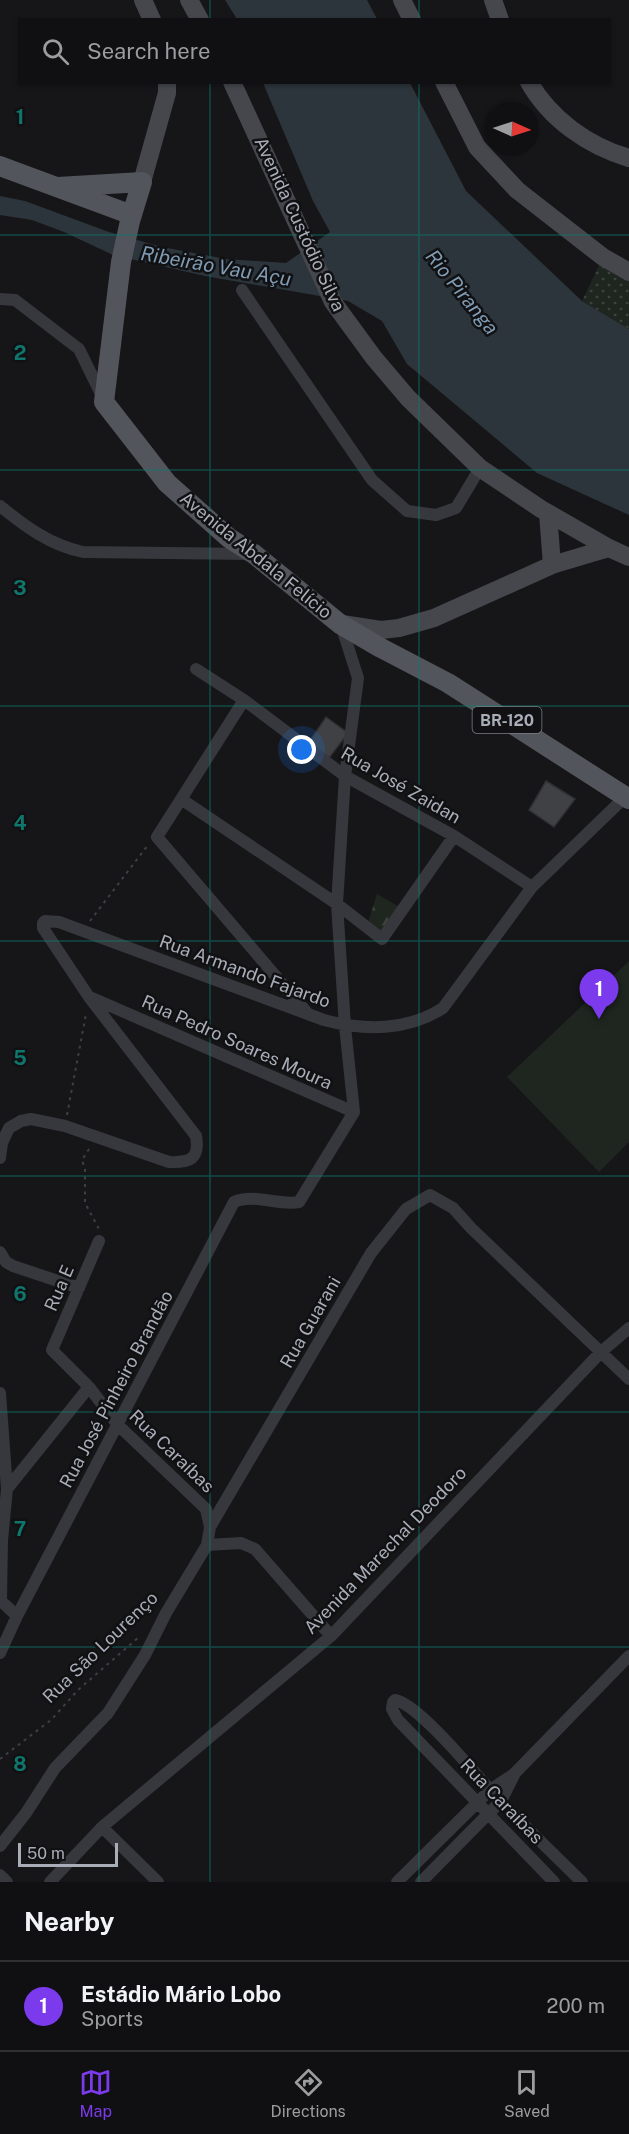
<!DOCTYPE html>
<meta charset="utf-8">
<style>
:root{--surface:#101012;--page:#19191b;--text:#f1f3f6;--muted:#9c9d9f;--line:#303032;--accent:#7c3aed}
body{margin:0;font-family:"Public Sans",sans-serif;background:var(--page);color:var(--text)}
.compass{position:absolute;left:485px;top:102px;width:54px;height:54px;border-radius:50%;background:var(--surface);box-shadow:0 2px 4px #0004;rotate:93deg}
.scale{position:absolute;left:18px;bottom:15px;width:100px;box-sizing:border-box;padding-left:6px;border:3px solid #a8adb8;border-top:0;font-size:16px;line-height:21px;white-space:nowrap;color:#a8adb8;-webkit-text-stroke:4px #111113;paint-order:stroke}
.you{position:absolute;left:302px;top:750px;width:21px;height:21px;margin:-15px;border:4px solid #fff;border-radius:50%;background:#1a73e8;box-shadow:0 0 0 9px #1a73e833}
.badge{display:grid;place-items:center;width:39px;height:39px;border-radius:50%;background:var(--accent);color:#fff;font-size:20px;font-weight:700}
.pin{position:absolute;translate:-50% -50px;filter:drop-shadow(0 2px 3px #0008)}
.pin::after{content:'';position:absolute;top:32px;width:21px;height:18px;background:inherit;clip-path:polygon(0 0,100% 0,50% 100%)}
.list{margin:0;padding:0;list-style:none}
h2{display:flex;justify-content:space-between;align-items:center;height:78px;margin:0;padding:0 24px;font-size:26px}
h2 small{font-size:20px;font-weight:400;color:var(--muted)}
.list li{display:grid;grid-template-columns:39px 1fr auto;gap:18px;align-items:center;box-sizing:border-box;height:90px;padding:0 24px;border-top:2px solid var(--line)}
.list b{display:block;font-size:22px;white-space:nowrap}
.list p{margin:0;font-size:20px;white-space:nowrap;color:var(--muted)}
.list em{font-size:20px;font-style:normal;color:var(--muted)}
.icon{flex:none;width:33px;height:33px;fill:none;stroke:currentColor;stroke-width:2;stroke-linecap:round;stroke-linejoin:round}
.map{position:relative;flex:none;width:629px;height:1882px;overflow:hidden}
.search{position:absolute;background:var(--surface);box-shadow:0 2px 4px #0004;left:18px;right:18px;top:18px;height:66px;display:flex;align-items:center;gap:15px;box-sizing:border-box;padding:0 21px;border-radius:0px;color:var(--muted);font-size:22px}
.sheet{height:168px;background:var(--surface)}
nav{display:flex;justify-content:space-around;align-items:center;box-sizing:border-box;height:84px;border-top:2px solid var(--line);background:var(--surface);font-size:16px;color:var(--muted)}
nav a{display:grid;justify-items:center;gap:3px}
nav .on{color:var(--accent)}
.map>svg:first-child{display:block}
.grass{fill:#1e261f}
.forest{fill:url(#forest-firs)}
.park{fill:url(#park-dots)}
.water{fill:#2c353c}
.building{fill:#404145;stroke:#303034;stroke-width:1.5}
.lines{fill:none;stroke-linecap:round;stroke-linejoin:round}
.path{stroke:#3d3f44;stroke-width:2;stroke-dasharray:3 4.5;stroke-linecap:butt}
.street{stroke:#37383d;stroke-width:12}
.secondary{stroke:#45474d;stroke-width:18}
.primary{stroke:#53555c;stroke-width:20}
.grid{fill:none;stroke:#0f766e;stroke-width:1.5;stroke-opacity:0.55}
.labels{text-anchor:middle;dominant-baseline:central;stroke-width:5;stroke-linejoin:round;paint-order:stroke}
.shield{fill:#111113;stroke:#7b7e86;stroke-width:1.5}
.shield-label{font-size:16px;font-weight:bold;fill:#a8adb8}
.street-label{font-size:18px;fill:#a8adb8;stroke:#111113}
.water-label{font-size:20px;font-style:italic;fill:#7f9bb3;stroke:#111113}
.grid-label{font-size:20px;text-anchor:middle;font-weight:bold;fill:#0f766e;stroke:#111113;stroke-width:5;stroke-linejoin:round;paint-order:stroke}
</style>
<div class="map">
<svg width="629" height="1882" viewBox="0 0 629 1882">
<defs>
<pattern id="forest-firs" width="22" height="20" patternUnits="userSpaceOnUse" patternTransform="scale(1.5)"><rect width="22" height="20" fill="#1e261f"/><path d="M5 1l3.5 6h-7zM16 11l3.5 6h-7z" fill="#3c433d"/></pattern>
<pattern id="park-dots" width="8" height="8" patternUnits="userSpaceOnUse" patternTransform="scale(1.5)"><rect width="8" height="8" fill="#1e261f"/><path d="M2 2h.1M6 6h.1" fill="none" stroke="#3c433d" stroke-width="1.8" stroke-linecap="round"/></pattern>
</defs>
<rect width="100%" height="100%" fill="#161618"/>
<path class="grass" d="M629,961v181l-30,30 -92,-95z"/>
<path class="forest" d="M377,894l21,12 -15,28 -15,-11z"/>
<path class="park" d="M603,257l26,4v68l-47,-28z"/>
<path class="water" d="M225,0h142l10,19h-140z
M263,83h147l56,108 116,110 47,28v186l-92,-42 -130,-109 -25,-43 -34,-20 -143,-25 -92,-21 -49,-23 -32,-12 -32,-5v-19l25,5 84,31 53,15 64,12 60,4 44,-31 -17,-31z"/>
<path class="building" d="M326,717l22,16 -19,25 -20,-16z
M546,781l29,18 -21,28 -25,-17z"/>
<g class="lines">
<path class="path" d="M90,921l58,-76
M67,1115l19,-101
M89,1149l-7,11 3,9v34l14,26
M0,1759l51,-39 27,-30 61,-53"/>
<path class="street" d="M242,290l130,190 35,31 29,4 20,-7 24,-40
M0,299l15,1 64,49 24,49
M0,506c26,21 50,39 83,46l169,2
M196,669l48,31 101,76 109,60 78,51
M244,700l-87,137 151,177
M181,799l156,105 45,35 72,-103
M92,998l262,114 -9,-86 -8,-122 8,-128 13,-98 -17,-53
M0,1158l2,-15 7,-15 12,-7 10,-2 34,7 104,36c21,1 31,-3 27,-26l-107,-139 -46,-69v-5l2,-2 14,1 265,98c40,11 84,11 119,-12l89,-121 94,-91
M99,1241l-47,109 37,37 29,38 88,84 4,18 -3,18 34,-2 14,6 76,87
M0,1252l6,10 7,4 66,22
M0,1393l7,96 -5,51 -1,61 16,15
M7,1489l82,-102
M210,1527l161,-274 35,-44 24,-14 23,13 18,20 158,151
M0,1653l17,-37 217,-414c20,-9 44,4 65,0l55,-90
M102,1827l56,55
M0,1846l26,-33 29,-45 53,-55 37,-58 21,-42 41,-68
M0,1875l7,7
M50,1882l52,-55 229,-191 270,-284 28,-24
M397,1882l93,-92 24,-16 115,-118
M421,1882l80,-81 13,-26
M554,1882l-156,-162 -6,-11 1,-7 2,-2c23,4 78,71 96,91 30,31 60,61 91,91"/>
<path class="secondary" d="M143,0l9,20
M189,0l11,20
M402,0l10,20
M493,0l7,20
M232,82l101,220 41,56 34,40 72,70 61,41 68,39 20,9
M444,82l33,65 40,43 86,67 26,15
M529,82c21,37 59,64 100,76
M142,182l25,-89v-11
M548,513l4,52
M342,624l39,6 18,-2 35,-10 118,-53 57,-17"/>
<path class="primary" d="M0,166l132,49
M58,187l84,-5 -12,39 -9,41 -17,140 63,81 62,55 25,16 86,70 41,24 67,35 181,116"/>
</g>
<path class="grid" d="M210,0v20M419,0v20M210,82v1800M419,82v1800M0,235h629M0,470h629M0,706h629M0,941h629M0,1176h629M0,1412h629M0,1647h629"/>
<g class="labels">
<rect class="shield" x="472.5" y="707" width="69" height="26" rx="4.5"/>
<g class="shield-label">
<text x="507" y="720">BR-120</text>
</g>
<g class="street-label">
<text transform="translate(300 224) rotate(65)">Avenida Custódio Silva</text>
<text transform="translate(256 555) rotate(39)">Avenida Abdala Felício</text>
<text transform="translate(401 785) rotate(30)">Rua José Zaidan</text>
<text transform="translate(245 971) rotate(20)">Rua Armando Fajardo</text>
<text transform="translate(237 1042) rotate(24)">Rua Pedro Soares Moura</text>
<text transform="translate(59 1288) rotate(-67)">Rua E</text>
<text transform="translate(310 1322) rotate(-60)">Rua Guarani</text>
<text transform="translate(116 1389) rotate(-62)">Rua José Pinheiro Brandão</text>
<text transform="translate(172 1451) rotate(44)">Rua Caraíbas</text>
<text transform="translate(385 1550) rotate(-46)">Avenida Marechal Deodoro</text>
<text transform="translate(100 1647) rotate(-44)">Rua São Lourenço</text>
<text transform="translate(502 1801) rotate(46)">Rua Caraíbas</text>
</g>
<g class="water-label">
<text transform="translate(216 266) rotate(10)">Ribeirão Vau Açu</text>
<text transform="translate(462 292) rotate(51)">Rio Piranga</text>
</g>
</g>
<g class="grid-label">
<text x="20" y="124">1</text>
<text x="20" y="360">2</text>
<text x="20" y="595">3</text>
<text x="20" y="830">4</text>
<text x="20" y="1065">5</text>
<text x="20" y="1301">6</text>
<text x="20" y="1536">7</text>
<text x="20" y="1771">8</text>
</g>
</svg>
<svg class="compass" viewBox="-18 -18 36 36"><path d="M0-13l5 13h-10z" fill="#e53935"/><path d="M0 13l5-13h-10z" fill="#9c9d9f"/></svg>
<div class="scale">50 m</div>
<div class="you"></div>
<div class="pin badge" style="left:599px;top:1019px">1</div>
<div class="search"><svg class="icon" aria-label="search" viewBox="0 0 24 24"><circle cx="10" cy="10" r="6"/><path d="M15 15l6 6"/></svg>Search here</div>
</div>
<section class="sheet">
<h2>Nearby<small></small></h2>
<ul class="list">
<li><span class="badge">1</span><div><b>Estádio Mário Lobo</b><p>Sports</p></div><em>200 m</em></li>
</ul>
</section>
<nav>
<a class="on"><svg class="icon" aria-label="map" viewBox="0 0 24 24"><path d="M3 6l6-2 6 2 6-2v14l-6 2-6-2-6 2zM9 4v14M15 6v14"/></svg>Map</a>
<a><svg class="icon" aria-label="directions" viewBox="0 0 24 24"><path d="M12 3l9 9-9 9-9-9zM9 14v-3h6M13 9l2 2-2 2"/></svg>Directions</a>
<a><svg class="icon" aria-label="saved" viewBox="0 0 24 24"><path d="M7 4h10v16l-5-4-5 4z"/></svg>Saved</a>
</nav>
